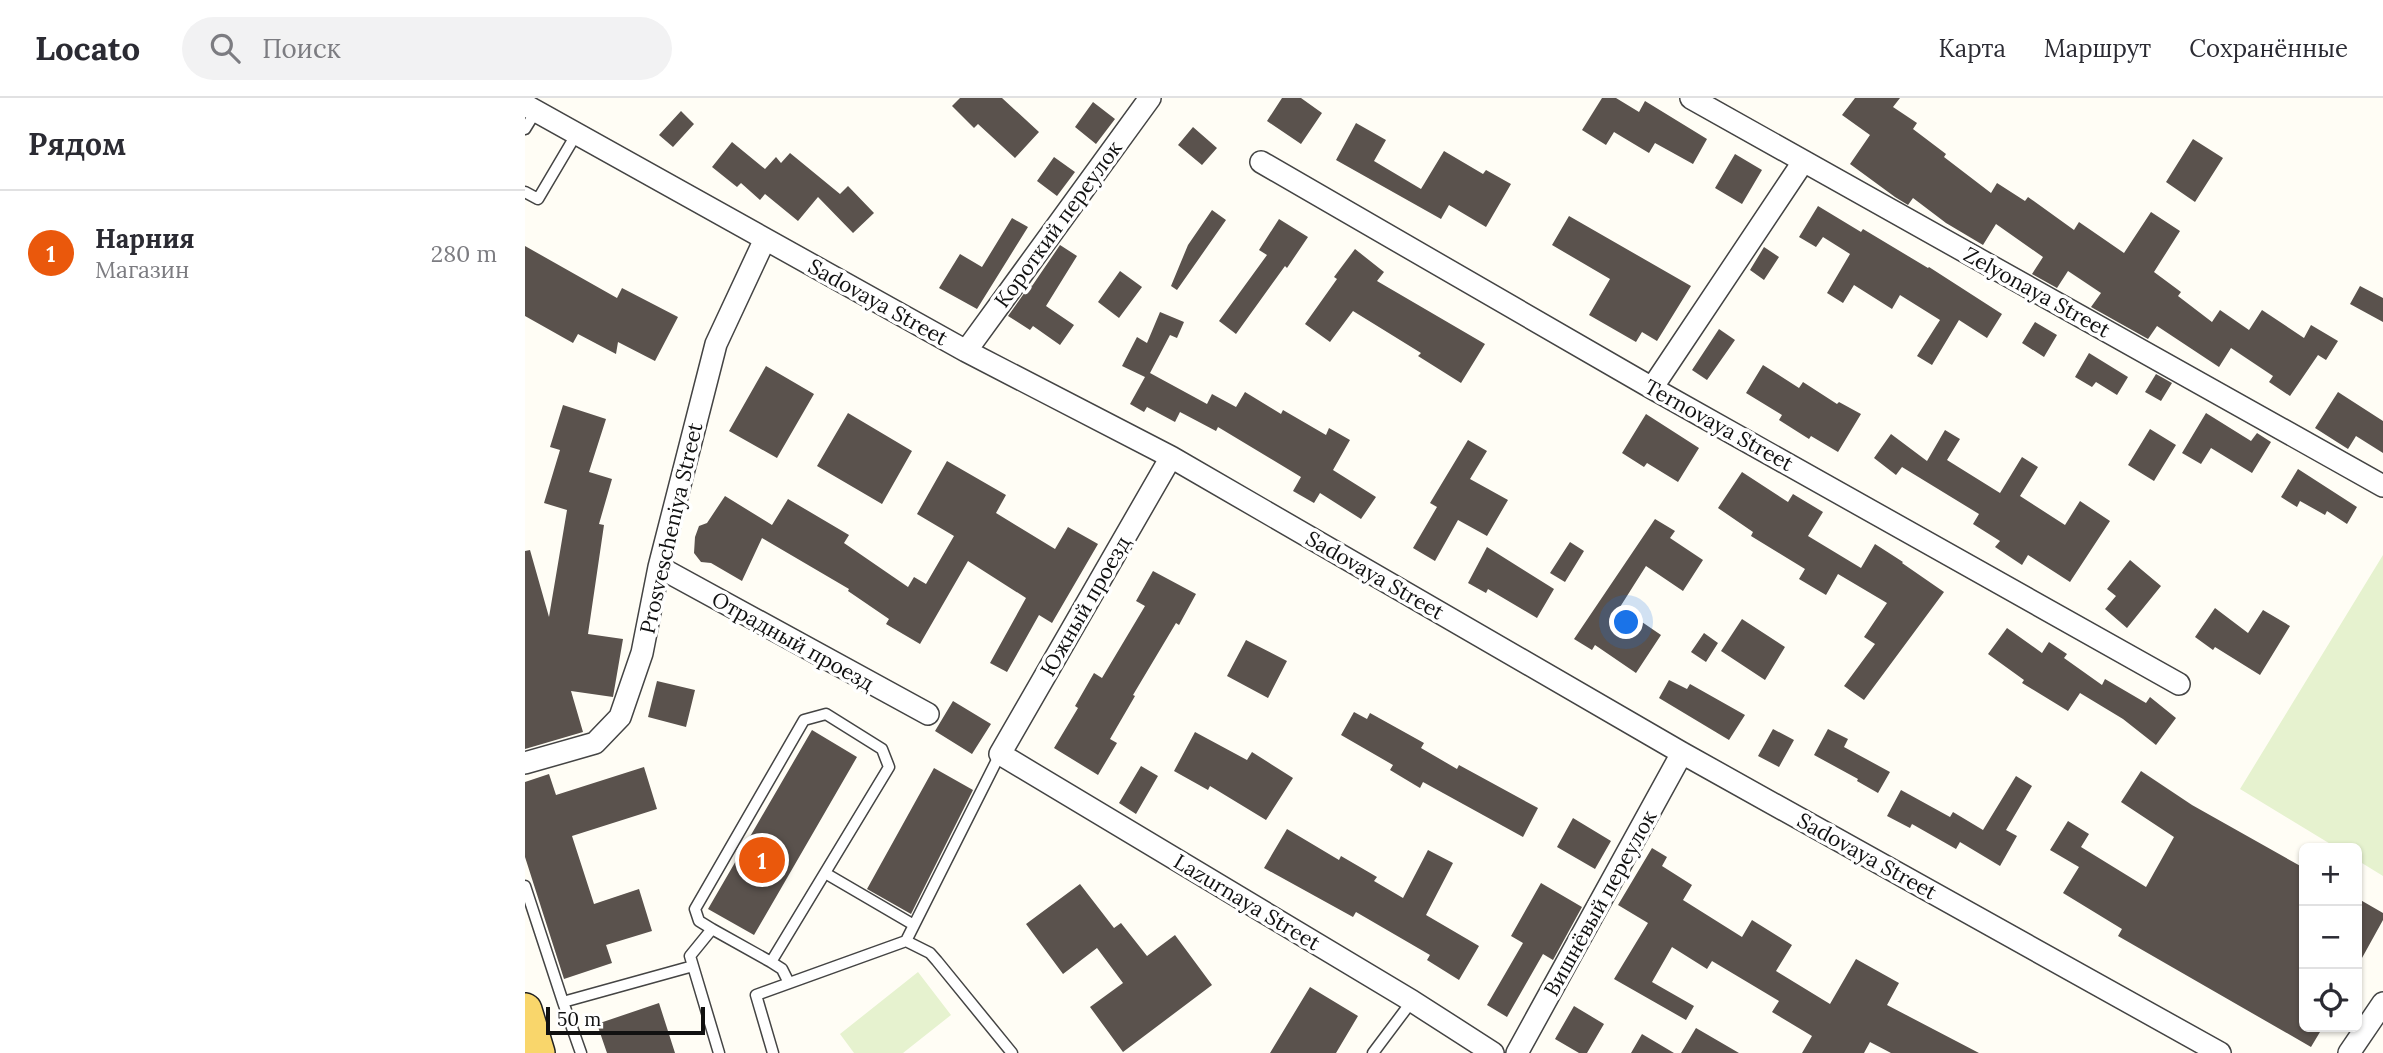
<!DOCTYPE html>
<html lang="ru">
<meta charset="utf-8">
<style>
:root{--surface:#fff;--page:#f2f2f3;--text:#2b2b33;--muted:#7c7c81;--line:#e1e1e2;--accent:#ea580c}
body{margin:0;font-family:Lora,serif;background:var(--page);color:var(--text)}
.controls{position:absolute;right:21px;bottom:21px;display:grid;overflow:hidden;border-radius:10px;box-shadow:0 2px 5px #0004}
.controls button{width:63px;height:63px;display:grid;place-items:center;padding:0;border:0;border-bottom:2px solid var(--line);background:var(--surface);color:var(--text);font:35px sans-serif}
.scale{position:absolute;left:21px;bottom:18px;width:159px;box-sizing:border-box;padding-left:7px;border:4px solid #111;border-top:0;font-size:19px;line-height:24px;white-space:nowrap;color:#111;-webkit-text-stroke:5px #fff;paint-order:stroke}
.you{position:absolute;left:1102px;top:525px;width:24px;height:24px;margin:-18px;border:5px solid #fff;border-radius:50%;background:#1a73e8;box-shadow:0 0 0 10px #1a73e833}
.badge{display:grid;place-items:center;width:46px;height:46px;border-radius:50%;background:var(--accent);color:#fff;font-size:23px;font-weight:700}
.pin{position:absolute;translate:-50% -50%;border:4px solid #fff;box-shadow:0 2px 7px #0006}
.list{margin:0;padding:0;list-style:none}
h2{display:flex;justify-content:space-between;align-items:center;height:91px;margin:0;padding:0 28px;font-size:30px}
h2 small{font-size:23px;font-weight:400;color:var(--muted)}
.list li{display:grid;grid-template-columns:46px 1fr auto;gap:21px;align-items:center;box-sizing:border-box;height:126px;padding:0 28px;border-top:2px solid var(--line)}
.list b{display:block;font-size:26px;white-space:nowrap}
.list p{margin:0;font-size:23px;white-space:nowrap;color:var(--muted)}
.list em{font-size:23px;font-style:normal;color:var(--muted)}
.icon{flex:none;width:38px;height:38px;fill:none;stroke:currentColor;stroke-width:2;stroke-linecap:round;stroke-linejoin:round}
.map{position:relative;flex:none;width:1858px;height:955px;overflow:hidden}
header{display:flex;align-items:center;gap:42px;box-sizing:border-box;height:98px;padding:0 35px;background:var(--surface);border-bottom:2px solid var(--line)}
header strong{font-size:33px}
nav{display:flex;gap:38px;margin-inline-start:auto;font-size:24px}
.search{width:490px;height:63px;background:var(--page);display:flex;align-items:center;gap:18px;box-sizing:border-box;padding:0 24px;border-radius:38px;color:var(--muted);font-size:26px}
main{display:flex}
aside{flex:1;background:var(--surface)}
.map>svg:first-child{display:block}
.pitch{fill:#e6f2cf}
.building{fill:#5a524d}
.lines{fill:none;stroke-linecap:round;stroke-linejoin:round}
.service-casing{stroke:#444;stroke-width:13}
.minor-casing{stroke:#444;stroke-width:24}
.primary-casing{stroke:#222;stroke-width:36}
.service{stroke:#fff;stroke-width:10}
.minor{stroke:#fff;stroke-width:21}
.primary{stroke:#f9d66b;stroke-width:33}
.labels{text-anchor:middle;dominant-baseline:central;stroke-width:7;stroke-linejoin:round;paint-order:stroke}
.street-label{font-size:21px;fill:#111;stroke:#fff}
</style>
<header>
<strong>Locato</strong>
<div class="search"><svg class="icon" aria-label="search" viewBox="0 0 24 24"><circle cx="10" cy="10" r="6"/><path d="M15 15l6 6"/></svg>Поиск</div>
<nav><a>Карта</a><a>Маршрут</a><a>Сохранённые</a></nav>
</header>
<main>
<aside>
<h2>Рядом<small></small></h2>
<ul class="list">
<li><span class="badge">1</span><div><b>Нарния</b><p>Магазин</p></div><em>280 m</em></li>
</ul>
</aside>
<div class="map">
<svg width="1858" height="955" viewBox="0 0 1858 955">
<rect width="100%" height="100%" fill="#fffdf5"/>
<path class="pitch" d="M1858,457v321l-26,-16v-12h-20l-97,-59z
M393,874l33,43 -48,38h-49l-14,-19z"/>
<path class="building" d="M435,0h42l37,34 -24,26 -37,-34 -4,4 -22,-22z
M757,0h19l21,15 -21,31 -34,-23z
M1077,0h14l23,14 6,-11 62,38 -14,25 -38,-21 -6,10 -35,-21 -8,13 -24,-15z
M1330,0h45l-7,9 24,16 -4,6 33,25 -2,3 47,36 6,-10 28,18 3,-4 46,33 5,-8 45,31 27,-41 29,19 -26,41 27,20 -3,4 34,26 8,-12 29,20 13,-20 42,28 7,-13 27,16 -12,19 -8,-5 -28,41 -21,-14 4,-6 -42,-28 -12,19 -62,-41 -9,13 -57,-32 10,-14 -33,-22 -11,17 -25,-14 11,-17 -47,-33 -13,21 -37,-22 -33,-25 -5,7 -13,-8 -45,-33 20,-29 -28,-20z
M568,4l22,17 -19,25 -21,-17z
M156,13l13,13 -21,23 -14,-12z
M831,25l30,17 -12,21 47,28 23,-38 39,23 3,-4 25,14 -25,43 -37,-22 -8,14 -105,-59z
M668,29l24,21 -15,17 -24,-20z
M1668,41l30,19 -28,44 -29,-20z
M207,44l33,27 11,-12 5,6 9,-10 50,41 8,-8 26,27 -21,20 -35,-36 -20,24 -33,-27 -5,6 -19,-17 -4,4 -25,-20z
M1210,56l27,16 -20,34 -27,-16z
M529,59l21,15 -18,24 -20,-15z
M1293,108l43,26 2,-3 65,39 1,-1 73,47 -15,24 -28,-18 -27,45 -15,-9 23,-36 -40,-25 -8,14 -38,-24 -11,18 -16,-10 23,-39 -27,-17 -7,10 -17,-10z
M687,112l14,10 -49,70 -6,-4 17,-41z
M1044,118l122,70 -34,55 -15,-9 -6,10 -47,-27 21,-36 -58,-34z
M487,120l16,9 -51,82 -38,-21 21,-34 22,13z
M754,121l29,18 -21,31 -2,-2 -49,68 -17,-13 48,-66 -8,-5z
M535,147l17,11 -31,50 28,19 -14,20 -27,-19 -3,4 -22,-14 22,-31 2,1z
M0,148l92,52 5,-10 56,29 -23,44 -37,-19 -2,12 -38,-20 -5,9 -48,-27z
M1239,149l15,10 -15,23 -14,-10z
M830,151l29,23 -7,9 108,63 -24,39 -43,-27 3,-3 -68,-42 -23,31 -25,-18 32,-45 -3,-2z
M595,173l22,16 -23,31 -21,-16z
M1835,188l23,12v24l-33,-18z
M635,214l24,10 -7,16 -7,-3 -20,38 57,31 5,-10 24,13 9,-15 36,22 2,-4 43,25 3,-7 21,12 -17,30 43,27 -15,22 -41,-26 -6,10 -21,-12 8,-14 -83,-50 -2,4 -36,-19 -5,10 -28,-15 -3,5 -14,-8 15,-27 -23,-11 15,-29 10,6z
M1510,224l22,13 -13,22 -22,-14z
M1194,231l16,11 -28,40 -15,-10z
M1564,255l39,24 -11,18 -21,-13 -4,5 -17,-10z
M1238,267l36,23 4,-6 34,22 2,-2 22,12 -23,38 -27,-16 -2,3 -30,-19 3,-5 -36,-22z
M241,268l48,28 -37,64 -48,-27z
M1631,276l16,9 -11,18 -16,-9z
M1813,294l45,29v32l-27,-17 -8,13 -33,-21z
M38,307l43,14 -17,53 23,7 -13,45 5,1 -16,109 35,5 -10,58 -42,-6 12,41 -58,17v-198l5,-1 19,67 18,-107 -23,-7 16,-53 -10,-3z
M323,315l64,38 -30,53 -65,-38z
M1681,315l45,28 6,-8 14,9 -19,31 -41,-25 -10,16 -19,-11z
M1121,316l53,34 -21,34 -31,-19 -3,4 -22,-14z
M1625,331l26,16 -22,36 -26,-16z
M1420,332l15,9 -13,21 53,33 22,-36 16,10 -18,29 45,29 15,-24 30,20 -40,61 -42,-27 -6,10 -27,-18 5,-6 -27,-17 6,-10 -77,-47 -6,8 -22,-17 17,-24 36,27z
M943,342l19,11 -17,28 38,21 -21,36 -29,-16 -23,41 -22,-13 24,-41 -7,-4z
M422,363l59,34 -10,18 59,36 13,-22 30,17 -46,79 -13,-8 -32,57 -17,-9 36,-65 -58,-37 -48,83 -34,-20 3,-5 -41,-28 1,-2 -87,-51 -20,43 -31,-18 -10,-1 -7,-9 1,-16 4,-11 8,-3 18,-27 47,29 16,-26 61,36 -5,8 64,44 6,-10 12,7 28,-48 -37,-22z
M1773,371l59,38 -10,17 -20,-13 -2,4 -25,-14 -3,6 -16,-10z
M1217,374l46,30 5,-8 30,18 -15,24 53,32 14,-24 28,18 -1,1 42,29 -80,108 -20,-14 31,-42 -11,-7 23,-34 -49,-29 -12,21 -27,-16 6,-10 -54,-33 2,-4 -35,-24z
M1130,421l20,12 -5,7 33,22 -20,31 -37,-25 -26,41 41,28 -25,38 -41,-28 -3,5 -18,-11z
M1045,444l14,9 -19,31 -15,-9z
M962,449l67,42 -17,29 -49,-29 -2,4 -18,-10z
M1605,462l31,26 -34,42 -22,-19 11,-13 -9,-7z
M628,473l43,23 -17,31 -3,-2 -43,72 2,1 -25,43 7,4 -19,32 -44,-27 24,-40 -3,-2 19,-33 8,5 43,-72 -9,-5z
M1690,510l33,25 15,-23 27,16 -30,49 -45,-28 -2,3 -18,-13z
M1217,521l43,28 -20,33 -44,-29z
M1482,530l35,25 7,-11 18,12 -3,4 38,27 3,-6 41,24 4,-6 26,21 -20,27 -33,-26 -43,-26 -12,18 -46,-28 2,-3 -36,-26z
M1179,535l14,10 -12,19 -15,-10z
M721,542l41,21 -19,37 -41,-22z
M1144,582l18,9 3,-5 55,31 -16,25 -70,-42z
M132,583l38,9 -9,37 -38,-10z
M428,603l38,23 -19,30 -37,-23z
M829,614l13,7 3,-6 54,30 -3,5 36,21 2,-4 79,43 -15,29 -100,-55 -3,6 -30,-18 3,-5 -52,-30z
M1248,631l21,11 -15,27 -21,-11z
M1303,631l20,10 -4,8 46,25 -12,21 -21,-12 1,-2 -44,-24z
M287,632l45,27 -103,178 -46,-26z
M670,634l52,28 5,-8 41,26 -27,42 -56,-34 -2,4 -34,-19z
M616,668l17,10 -22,38 -17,-11z
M119,669l13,42 -85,27 22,68 45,-15 13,42 -46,14 6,18 -48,16 -39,-122v-75l24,-8 7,21z
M409,670l39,22 -62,124 -44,-25z
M1616,673l51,34 112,63v159h19l-12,20 -193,-111 4,-7 -59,-36 16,-26 -29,-17 18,-29 21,13 -8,13 65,40 28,-50 -53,-35z
M1491,678l16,10 -26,44 11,6 -17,30 -40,-24 -4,7 -44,-25 -2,4 -23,-12 14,-26 49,27 3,-5 30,18z
M1048,720l38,23 -16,28 -38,-22z
M762,731l52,31 2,-4 36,21 -3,4 29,17 25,-48 25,13 -27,52 53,31 -20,34 -32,-20 3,-5 -74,-43 -3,5 -89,-49z
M1127,750l15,9 -5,9 30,19 -9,15 59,37 10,-17 40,25 -16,26 54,33 26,-45 43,24 -12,22 92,48h-88l-21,-11 -6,11h-62l10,-17 -40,-24 7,-11 -67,-40 -5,8 -35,-22 -20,35 42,24 -8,14 -72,-41 34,-56 -30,-18z
M1016,785l41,24 -29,53 -10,-6 -36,63 -20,-12 36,-62 -12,-7z
M555,786l34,44 7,-5 26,33 28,-21 37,50 -89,67 -33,-45 33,-24 -26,-35 -34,26 -37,-50z
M1832,800l26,15v7l-26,47z
M785,889l48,29 -22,37h-66z
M134,905l16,50h-68l-10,-29z
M1049,908l30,18 -17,29h-8l-24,-14z
M1171,930l43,25h-58z
M1117,936l32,19h-43z"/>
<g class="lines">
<defs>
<path id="service" d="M0,31l11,-18
M0,94l13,7 39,-66
M300,775l89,52
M0,788l38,116
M381,843l24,12 7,8 75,92
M246,864l11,7 7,14
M168,868l-3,-10 22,-27 -13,-8 -4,-12 109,-189 22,-6 56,35 7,18 -118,195 -59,-33
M56,955l-18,-51 130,-36 26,87
M248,955l-17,-58 150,-54 94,-187
M848,955l39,-52"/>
<path id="minor" d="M1166,0l692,388
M0,7l441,246 205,106 511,296 538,300
M736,64l391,226 527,296
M441,253l184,-253
M1127,290l151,-226
M646,359l-171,297 412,247 81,52
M134,469l269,147
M0,665l70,-20 25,-26 22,-64 17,-86 57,-223 49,-105
M992,955l165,-300
M1824,955l34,-50"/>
<path id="primary" d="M0,912l13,43"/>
</defs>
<use href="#service" class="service-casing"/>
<use href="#minor" class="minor-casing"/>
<use href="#primary" class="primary-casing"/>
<use href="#service" class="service"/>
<use href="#minor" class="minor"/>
<use href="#primary" class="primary"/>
</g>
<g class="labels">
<g class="street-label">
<text transform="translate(533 126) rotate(-54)">Короткий переулок</text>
<text transform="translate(1512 194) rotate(29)">Zelyonaya Street</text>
<text transform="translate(353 204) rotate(29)">Sadovaya Street</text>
<text transform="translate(1194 327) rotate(29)">Ternovaya Street</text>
<text transform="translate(146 430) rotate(-77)">Prosvescheniya Street</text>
<text transform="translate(850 477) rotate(30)">Sadovaya Street</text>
<text transform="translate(560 508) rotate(-60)">Южный проезд</text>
<text transform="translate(268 543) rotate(29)">Отрадный проезд</text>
<text transform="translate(1342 758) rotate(29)">Sadovaya Street</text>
<text transform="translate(722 804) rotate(31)">Lazurnaya Street</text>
<text transform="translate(1075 805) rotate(-61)">Вишнёвый переулок</text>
</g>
</g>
</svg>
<div class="controls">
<button>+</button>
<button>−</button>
<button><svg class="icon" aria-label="locate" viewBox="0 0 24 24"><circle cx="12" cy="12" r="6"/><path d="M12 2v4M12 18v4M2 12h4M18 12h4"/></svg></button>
</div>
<div class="scale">50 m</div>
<div class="you"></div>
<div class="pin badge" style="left:237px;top:762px">1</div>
</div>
</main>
